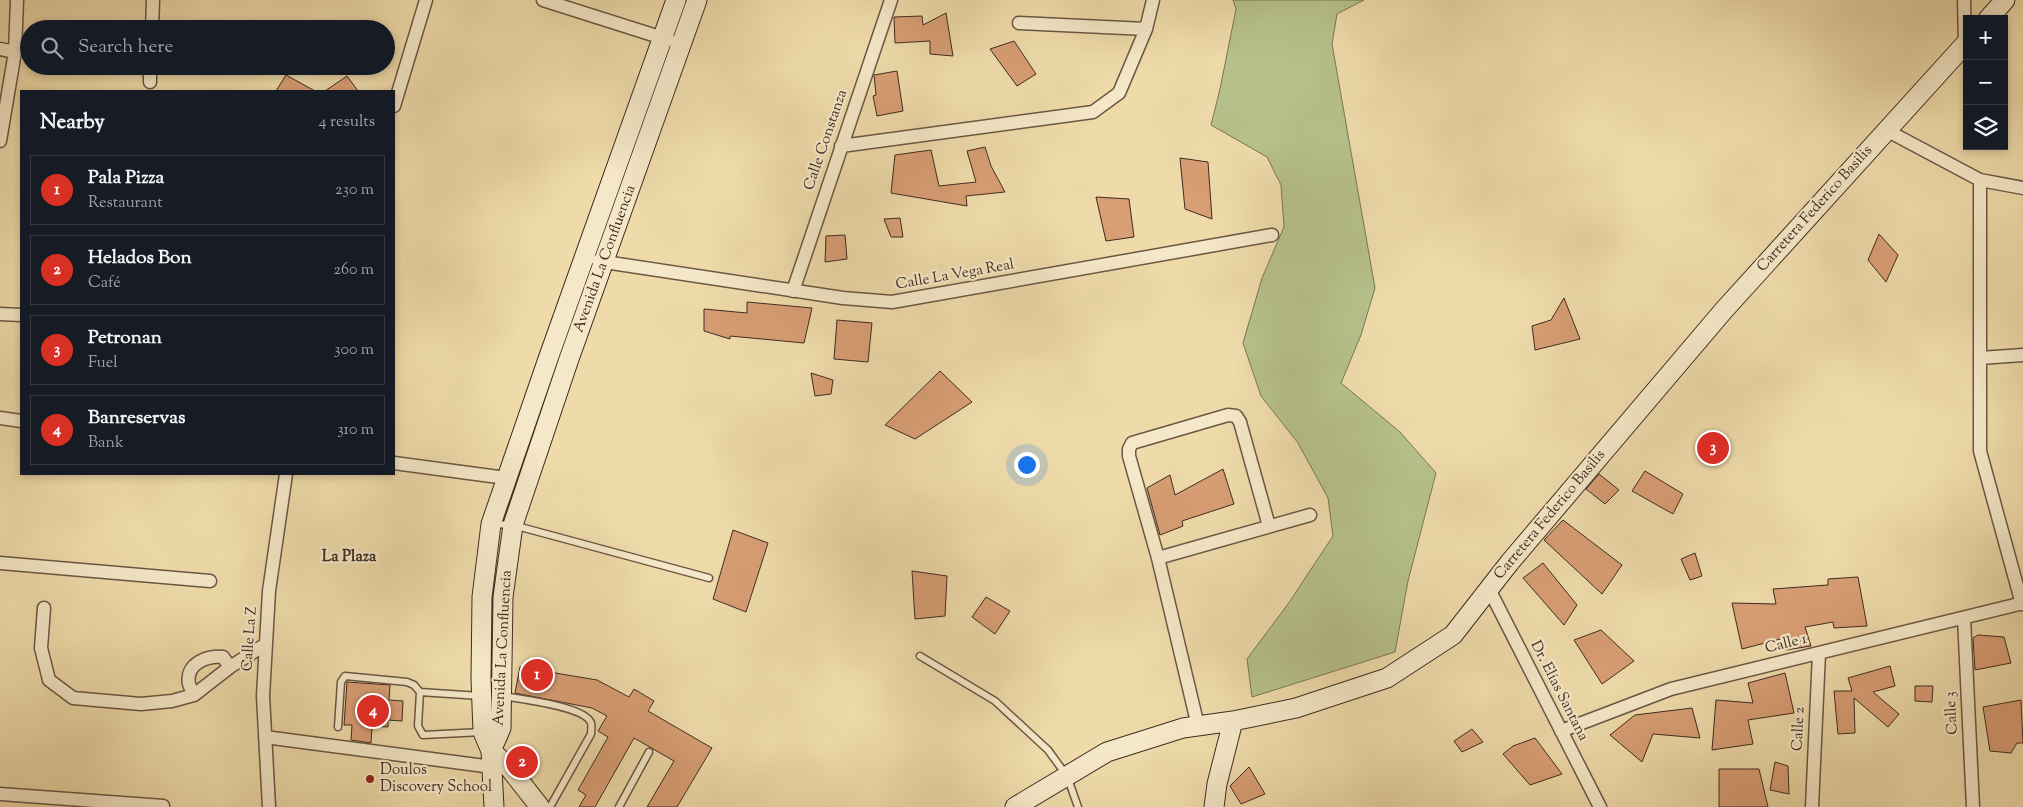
<!DOCTYPE html>
<meta charset="utf-8">
<style>
:root{--surface:#171b24;--page:#242831;--text:#f1f3f6;--muted:#9ea1a6;--line:#363941;--accent:#d93025}
body{margin:0;font-family:"Sorts Mill Goudy",serif;background:var(--page);color:var(--text)}
.controls{position:absolute;right:15px;top:15px;display:grid;overflow:hidden;border-radius:0px;box-shadow:0 2px 8px #0003}
.controls button{width:45px;height:45px;display:grid;place-items:center;padding:0;border:0;border-bottom:1px solid var(--line);background:var(--surface);color:var(--text);font:25px sans-serif}
.you{position:absolute;left:1026px;top:464px;width:18px;height:18px;margin:-12px;border:4px solid #fff;border-radius:50%;background:#1a73e8;box-shadow:0 0 0 8px #1a73e833}
.badge{display:grid;place-items:center;width:32px;height:32px;border-radius:50%;background:var(--accent);color:#fff;font-size:16px;font-weight:700}
.pin{position:absolute;translate:-50% -50%;border:2px solid #fff;box-shadow:0 1px 5px #0006}
.list{margin:0;padding:0;list-style:none}
h2{display:flex;justify-content:space-between;align-items:center;height:65px;margin:0;padding:0 20px;font-size:21px}
h2 small{font-size:16px;font-weight:400;color:var(--muted)}
.list li{display:grid;grid-template-columns:32px 1fr auto;gap:15px;align-items:center;box-sizing:border-box;height:70px;margin:0 10px 10px;padding:0 10px;border:1px solid var(--line);border-radius:0px}
.list b{display:block;font-size:19px;white-space:nowrap}
.list p{margin:0;font-size:16px;white-space:nowrap;color:var(--muted)}
.list em{font-size:16px;font-style:normal;color:var(--muted)}
.icon{flex:none;width:28px;height:28px;fill:none;stroke:currentColor;stroke-width:2;stroke-linecap:round;stroke-linejoin:round}
.map{position:relative;flex:none;width:2023px;height:807px;overflow:hidden}
.search{position:absolute;background:var(--surface);box-shadow:0 2px 8px #0003;left:20px;top:20px;width:375px;height:55px;display:flex;align-items:center;gap:12px;box-sizing:border-box;padding:0 18px;border-radius:28px;color:var(--muted);font-size:19px}
.panel{position:absolute;background:var(--surface);box-shadow:0 2px 8px #0003;left:20px;top:90px;width:375px;height:385px;border-radius:0px}
.map>svg:first-child{display:block}
.green{fill:#b6c18b;stroke:#7a7656}
.building{fill:#d89e74;stroke:#3f2b22}
.lines{fill:none;stroke-linecap:round;stroke-linejoin:round}
.lane-casing{stroke:#6b5744;stroke-width:9}
.street-casing{stroke:#6b5744;stroke-width:15}
.secondary-casing{stroke:#3f2b22;stroke-width:21}
.lane{stroke:#f5e8c8;stroke-width:6}
.street{stroke:#f5e8c8;stroke-width:12}
.secondary{stroke:#f5e8c8;stroke-width:19}
.poi-dot{fill:#8f2418;stroke:#f5e8c8;stroke-width:2}
.labels{text-anchor:middle;dominant-baseline:central;stroke-width:4.5;stroke-linejoin:round;paint-order:stroke}
.street-label{font-size:15px;fill:#3f2b22;stroke:#f5e8c8}
.poi-label{font-size:15px;fill:#3f2b22;stroke:#f5e8c8;text-anchor:start}
.neighbourhood-label{font-size:16px;font-weight:bold;fill:#3f2b22;stroke:#f5e8c8}
</style>
<div class="map">
<svg width="2023" height="807" viewBox="0 0 2023 807">
<rect width="100%" height="100%" fill="#efdbaa"/>
<filter id="stains"><feTurbulence type="fractalNoise" baseFrequency=".004" numOctaves="4"/><feColorMatrix values="0 0 0 0 .2 0 0 0 0 .09 0 0 0 0 .02 0 0 0 .5 -.17"/></filter>
<radialGradient id="worn" r=".72"><stop offset=".6" stop-color="#630" stop-opacity="0"/><stop offset="1" stop-color="#630" stop-opacity=".3"/></radialGradient>
<path class="green" d="M1233,0h131l-27,14 -5,30 43,244 -14,47 -20,48 59,49 36,41 -28,108 -13,71 -143,45 -5,-38 41,-55 45,-68 -5,-38 -30,-55 -37,-47 -18,-53 19,-65 22,-51 -3,-42 -14,-28 -56,-32 9,-36 16,-80z"/>
<path class="building" d="M946,13l7,43 -23,-2v-13l-35,2 -1,-26 28,-1 1,9z
M1014,41l22,33 -19,12 -27,-37z
M897,71l6,40 -26,5 -4,-20 3,-1 -2,-20z
M286,75l29,16h-39z
M347,76l11,15h-33z
M985,147l6,19 14,26 -39,4 1,10 -76,-13 4,-38 36,-5 8,36 37,-4 -9,-31z
M1180,158l28,4 4,57 -27,-10z
M1096,197l33,2 5,38 -28,4z
M900,218l3,19h-12l-7,-18z
M1879,234l19,21 -12,27 -18,-22z
M845,235l2,24 -22,3 1,-26z
M1564,298l16,41 -45,11 -3,-24 19,-6z
M747,302l65,6 -8,35 -74,-7v3l-26,-8v-22l43,4z
M837,320l35,3 -4,39 -34,-3z
M940,371l32,31 -57,37 -30,-14z
M811,373l22,7 -2,14 -16,2z
M1223,469l11,35 -52,17 1,5 -23,9 -13,-47 23,-13 5,20z
M1645,471l38,23 -10,20 -41,-23z
M1599,474l20,16 -14,14 -19,-15z
M1563,520l59,45 -20,29 -58,-54z
M733,530l35,13 -22,69 -33,-13z
M1695,553l7,23 -12,4 -9,-21z
M1543,563l34,42 -13,20 -41,-47z
M912,571l35,5 -2,40 -30,3z
M1858,577l9,49 -33,2 -1,-6 -28,5 6,19 -25,4 -2,-12 -42,11 -10,-46 44,1 -3,-15 55,-4v-6z
M986,597l24,14 -15,23 -23,-17z
M1601,630l33,31 -32,23 -28,-44z
M1978,635l26,2 7,26 -36,7 -2,-32z
M1890,666l5,20 -22,6 26,22 -11,13 -34,-29 1,35 -17,1 -4,-43h18l-4,-13z
M520,667l77,13 32,17 5,-8 20,12 -6,10 64,37 -35,59h-30l27,-46 -40,-23 -39,69h-16l7,-12 -8,-5 30,-53 -10,-6 9,-15 -15,-8 -77,-15z
M1785,673l9,40 -46,7 5,24 -41,6 4,-50 37,3 -5,-20z
M347,682l43,3 -1,15 14,1 -1,20 -14,-1v7l-16,-1 -1,17 -20,-3 1,-15h-8z
M1915,686h18l-1,16 -17,-1z
M2021,700l2,43h-6l-6,10 -21,-2 -7,-44z
M1692,708l8,30 -47,-4 -11,28 -32,-27 25,-20z
M1472,729l11,13 -21,10 -8,-11z
M1535,738l27,36 -32,11 -27,-31 10,-8z
M1775,762l13,4 1,28 -19,-4z
M1249,767l16,27 -24,10 -11,-18z
M1719,769h40l9,38h-49z"/>
<g class="lines">
<defs>
<path id="lane" d="M494,524l19,1 196,53
M920,656l75,45 53,49 19,26 11,31
M480,696l-60,-4 -2,34 5,9 59,-3
M503,696c16,3 82,10 88,27 1,3 0,8 0,11l-41,73
M338,727l3,-45 4,-6 62,6 7,3 6,7
M619,807l30,-55"/>
<path id="street" d="M543,0l126,40
M1964,0l1,44
M1019,23l127,6
M152,29l1,-29
M0,49l15,3
M150,82v-16
M394,106l32,-106
M1886,130l94,50 43,8
M0,141l15,-89 2,-52
M841,146l252,-34 26,-19 27,-64 7,-29
M1980,180v271l42,153
M598,261l245,37 49,4 380,-67
M793,291l98,-291
M0,314l21,1
M1980,358l43,-3
M0,418l21,3
M394,463l112,15
M1158,558l152,-43
M0,563l210,18
M1489,589l111,218
M44,608l-3,40 8,32 24,18 68,6 31,-3 22,-6 36,-28 36,-23
M1964,618l9,189
M194,695c-2,-3 -4,-8 -5,-11 -4,-20 18,-29 34,-27l7,10
M1198,726l-40,-168 -29,-102v-7l3,-6 96,-28 8,1 4,6 29,104
M1561,731l110,-42 352,-86
M265,737l227,30
M0,794l163,12
M269,807l-6,-111 6,-105 17,-117
M1812,807l7,-154"/>
<path id="secondary" d="M1988,19l17,-19
M491,751l10,-23 2,-131 10,-72 56,-166 128,-359
M491,751l16,14 33,42
M494,807l-3,-56 -8,-19 -2,-53 1,-82 9,-73 57,-165 128,-359
M1015,807l92,-55 76,-24 50,-7 63,-13 91,-30 66,-43 57,-73 214,-252 243,-268
M1214,807l3,-23 16,-63"/>
</defs>
<use href="#lane" class="lane-casing"/>
<use href="#street" class="street-casing"/>
<use href="#secondary" class="secondary-casing"/>
<use href="#lane" class="lane"/>
<use href="#street" class="street"/>
<use href="#secondary" class="secondary"/>
</g>
<circle class="poi-dot" cx="370" cy="779" r="5"/>
<g class="labels">
<g class="street-label">
<text transform="translate(826 140) rotate(-71)">Calle Constanza</text>
<text transform="translate(1815 209) rotate(-48)">Carretera Federico Basilis</text>
<text transform="translate(605 259) rotate(-70)">Avenida La Confluencia</text>
<text transform="translate(955 275) rotate(-10)">Calle La Vega Real</text>
<text transform="translate(1550 515) rotate(-50)">Carretera Federico Basilis</text>
<text transform="translate(250 639) rotate(-86)">Calle La Z</text>
<text transform="translate(1786 644) rotate(-14)">Calle 1</text>
<text transform="translate(503 648) rotate(-87)">Avenida La Confluencia</text>
<text transform="translate(1559 691) rotate(63)">Dr. Elías Santana</text>
<text transform="translate(1952 713) rotate(-93)">Calle 3</text>
<text transform="translate(1799 729) rotate(-87)">Calle 2</text>
</g>
<g class="poi-label">
<text x="380" y="770">Doulos<tspan x="380" dy="17">Discovery School</tspan></text>
</g>
<g class="neighbourhood-label">
<text x="349" y="557">La Plaza</text>
</g>
</g>
<rect width="100%" height="100%" filter="url(#stains)"/>
<rect width="100%" height="100%" fill="url(#worn)"/>
</svg>
<div class="controls">
<button>+</button>
<button>−</button>
<button><svg class="icon" aria-label="layers" viewBox="0 0 24 24"><path d="M12 4l9 5-9 5-9-5zM3 14l9 5 9-5"/></svg></button>
</div>
<div class="you"></div>
<div class="pin badge" style="left:537px;top:675px">1</div>
<div class="pin badge" style="left:522px;top:762px">2</div>
<div class="pin badge" style="left:1713px;top:448px">3</div>
<div class="pin badge" style="left:373px;top:711px">4</div>
<div class="search"><svg class="icon" aria-label="search" viewBox="0 0 24 24"><circle cx="10" cy="10" r="6"/><path d="M15 15l6 6"/></svg>Search here</div>
<section class="panel">
<h2>Nearby<small>4 results</small></h2>
<ul class="list">
<li><span class="badge">1</span><div><b>Pala Pizza</b><p>Restaurant</p></div><em>230 m</em></li>
<li><span class="badge">2</span><div><b>Helados Bon</b><p>Café</p></div><em>260 m</em></li>
<li><span class="badge">3</span><div><b>Petronan</b><p>Fuel</p></div><em>300 m</em></li>
<li><span class="badge">4</span><div><b>Banreservas</b><p>Bank</p></div><em>310 m</em></li>
</ul>
</section>
</div>
